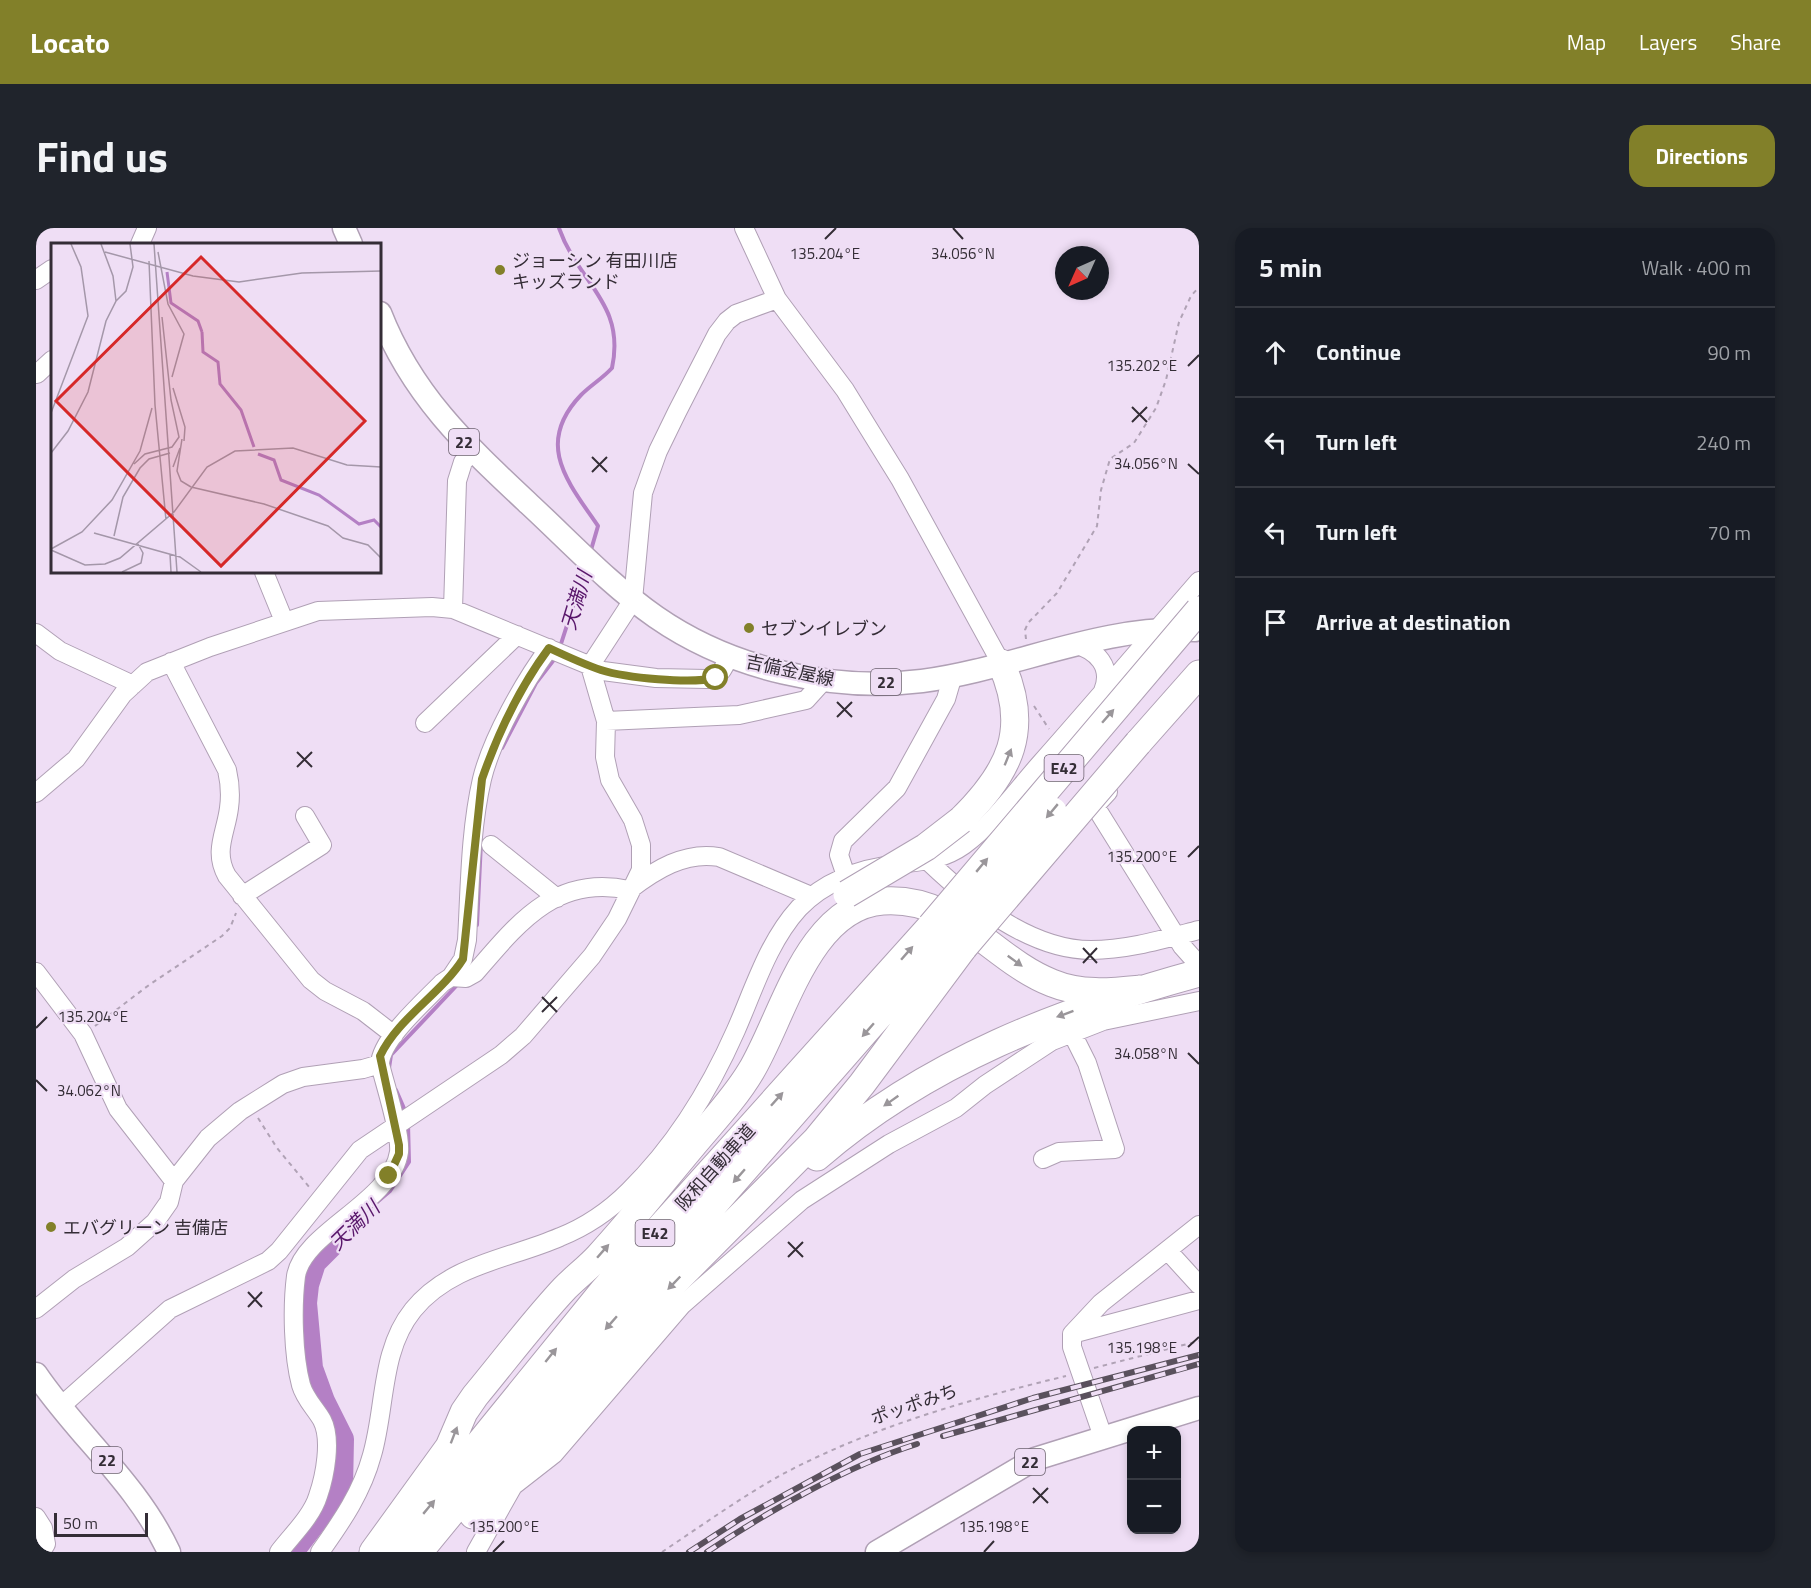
<!DOCTYPE html>
<meta charset="utf-8">
<style>
:root{--surface:#171b24;--page:#20242c;--text:#f1f3f6;--muted:#9ea1a6;--line:#363941;--accent:#828029}
body{margin:0;font-family:"Titillium Web","Noto Sans JP",sans-serif;background:var(--page);color:var(--text)}
.controls{position:absolute;right:18px;bottom:18px;display:grid;overflow:hidden;border-radius:12px;box-shadow:0 3px 9px #0003}
.controls button{width:54px;height:54px;display:grid;place-items:center;padding:0;border:0;border-bottom:2px solid var(--line);background:var(--surface);color:var(--text);font:30px sans-serif}
.compass{position:absolute;left:1019px;top:18px;width:54px;height:54px;border-radius:50%;background:var(--surface);box-shadow:0 3px 9px #0003;rotate:225deg}
.scale{position:absolute;left:18px;bottom:15px;width:94px;box-sizing:border-box;padding-left:6px;border:3px solid #342d36;border-top:0;font-size:16px;line-height:21px;white-space:nowrap;color:#342d36;-webkit-text-stroke:4px #efdef5;paint-order:stroke}
.stop{position:absolute;width:18px;height:18px;margin:-14px;border:4px solid #828029;border-radius:50%;background:#fff}
.stop.end{background:#828029;border-color:#fff;box-shadow:0 2px 6px #0008}
.list{margin:0;padding:0;list-style:none}
h2{display:flex;justify-content:space-between;align-items:center;height:78px;margin:0;padding:0 24px;font-size:26px}
h2 small{font-size:20px;font-weight:400;color:var(--muted)}
.list li{display:grid;grid-template-columns:39px 1fr auto;gap:18px;align-items:center;box-sizing:border-box;height:90px;padding:0 24px;border-top:2px solid var(--line)}
.list b{display:block;font-size:22px;white-space:nowrap}
.list em{font-size:20px;font-style:normal;color:var(--muted)}
.icon{flex:none;width:33px;height:33px;fill:none;stroke:currentColor;stroke-width:2;stroke-linecap:round;stroke-linejoin:round}
.map{position:relative;flex:none;width:1163px;height:1324px;overflow:hidden;border-radius:18px}
header{display:flex;align-items:center;gap:36px;box-sizing:border-box;height:84px;padding:0 30px;background:var(--accent);color:#fff}
header strong{font-size:28px}
nav{display:flex;gap:33px;margin-inline-start:auto;font-size:21px}
.intro{display:flex;align-items:center;justify-content:space-between;box-sizing:border-box;height:144px;padding:0 36px}
h1{margin:0;font-size:42px}
.button{padding:15px 27px;border-radius:18px;background:var(--accent);color:#fff;font-size:21px;font-weight:700}
main{display:flex;gap:36px;padding:0 36px}
aside{flex:1;background:var(--surface);border-radius:18px;box-shadow:0 3px 9px #0003}
.map>svg:first-child{display:block}
.lines{fill:none;stroke-linecap:round;stroke-linejoin:round}
.stream{stroke:#b480c5;stroke-width:4}
.river{stroke:#b480c5;stroke-width:22}
.minor-casing{stroke:#b0a0b5;stroke-width:20}
.major-casing{stroke:#b0a0b5;stroke-width:25}
.highway-casing{stroke:#b0a0b5;stroke-width:29}
.path{stroke:#b0a2b5;stroke-width:2;stroke-dasharray:4.5 4.5;stroke-linecap:butt}
.minor{stroke:#fff;stroke-width:18}
.major{stroke:#fff;stroke-width:22}
.highway{stroke:#fff;stroke-width:27}
.rail-casing{stroke:#5a515d;stroke-width:6}
.rail{stroke:#efdef5;stroke-width:4;stroke-dasharray:11;stroke-linecap:butt}
.highway-bridge-casing{stroke:#b0a0b5;stroke-width:29;stroke-linecap:butt}
.highway-bridge{stroke:#fff;stroke-width:27}
.oneway{fill:#9a969a}
.route{stroke:#828029;stroke-width:8}
.ticks{fill:none;stroke:#342d36;stroke-width:2}
.poi-dot{fill:#828029;stroke:#efdef5;stroke-width:2}
.labels{text-anchor:middle;dominant-baseline:central;stroke-width:4.5;stroke-linejoin:round;paint-order:stroke}
.shield{fill:#efdef5;stroke:#6c626f;stroke-width:1.5}
.shield-label{font-size:16px;font-weight:bold;fill:#342d36}
.poi-label{font-size:18px;fill:#342d36;stroke:#efdef5;text-anchor:start}
.street-label{font-size:18px;fill:#342d36;stroke:#efdef5}
.water-label{font-size:20px;font-style:italic;fill:#59176b;stroke:#efdef5}
.inset-river{fill:none;stroke:#b480c5;stroke-width:3}
.inset-road{fill:none;stroke:#a497a9;stroke-width:1.5}
.view{fill:#d62828;fill-opacity:0.15;stroke:#d62828;stroke-width:3}
.inset-edge{fill:none;stroke:#342d36;stroke-width:3}
.ticks-label{font-size:15px;text-anchor:middle;fill:#342d36;stroke:#efdef5;stroke-width:4.5;stroke-linejoin:round;paint-order:stroke}
</style>
<header>
<strong>Locato</strong>
<nav><a>Map</a><a>Layers</a><a>Share</a></nav>
</header>
<div class="intro"><h1>Find us</h1><a class="button">Directions</a></div>
<main>
<div class="map">
<svg width="1163" height="1324" viewBox="0 0 1163 1324">
<rect width="100%" height="100%" fill="#efdef5"/>
<g class="lines">
<path class="stream" d="M523,0c19,55 67,75 53,140 -9,10 -21,17 -31,27 -47,49 -13,87 17,131l-7,24
M524,419l25,-78
M466,520l34,-65 20,-26
M441,697l4,-83
M353,840l2,-13 68,-72
M360,862l10,23
M340,975l14,-12 19,-29 -1,-38
M296,1018l30,-30"/>
<path class="river" d="M257,1324l49,-64 1,-49 -19,-38 -12,-33 -6,-65 2,-18 7,-22 17,-17"/>
<defs>
<path id="minor" d="M708,0l33,71 68,91 24,39 31,50 101,184
M104,16l7,-16
M0,52l16,-11
M1,146l15,-14
M228,344l20,49
M417,381l4,-128 6,-19 10,-11
M0,405l24,18 73,34
M1038,416c23,6 39,23 29,47
M135,434l56,108c3,13 4,24 2,38 -3,25 -16,43 -2,68l84,104 14,11 38,20 31,24
M570,493l133,-6 67,-15 19,-21
M389,495l92,-88
M1072,564l-13,14 87,140 16,18
M0,565l40,-34 47,-65 24,-22 63,-25 108,-36 114,-4 21,2 150,62 53,7 51,1c14,-3 17,-11 22,-23
M455,617l66,53
M893,634c41,39 101,88 162,88 36,0 73,-11 108,-20
M810,648l-7,-21 4,-14 54,-53 49,-89 7,-24
M206,668l80,-51 -17,-29
M0,744l47,62 35,75 56,72
M415,749l12,-18 4,-19c3,-53 3,-109 15,-161 10,-41 42,-97 67,-131
M1007,931l16,-7 56,-3 -28,-86 -15,-30
M1132,1023l31,34
M0,1081l38,-30 53,-32 28,-25 14,-20 5,-21 34,-43 32,-27 43,-27 20,-7 60,-8 17,-5c1,-25 45,-63 62,-81l9,-6 15,1 9,-5c43,-50 81,-99 154,-83 26,-20 56,-39 90,-33l92,39
M1036,1106l127,-34
M24,1179l110,-98 98,-48 11,-10 81,-101 141,-95 22,-19 69,-80 25,-37 24,-49v-25l-8,-25 -23,-40 -5,-23 1,-36 -16,-55 43,-66 10,-107 15,-42 19,-39 40,-78 10,-13 9,-7 41,-15
M1067,1209l-31,-90v-13l29,-31 98,-78
M0,1289l7,11 3,16 -5,8
M243,1324c13,-17 33,-36 39,-56 7,-20 14,-57 4,-76 -7,-12 -17,-21 -21,-35 -8,-30 -9,-78 -5,-109 7,-44 96,-74 103,-124 2,-19 -14,-67 -19,-88
M284,1324c22,-31 42,-60 52,-97 14,-48 8,-104 41,-145 37,-46 97,-51 147,-73 25,-10 50,-27 69,-46 46,-45 81,-102 107,-161 18,-41 32,-88 63,-122 27,-28 63,-40 100,-44 24,-3 44,-4 65,-19 29,-21 52,-54 76,-81 54,-61 106,-122 159,-183
M440,1324l37,-66 41,-32 128,-149 120,-105 87,-56 67,-36 29,-23 67,-44 51,-20 96,-20"/>
<path id="major" d="M308,0l7,16
M344,85c32,82 86,132 149,191 41,38 81,81 127,113 75,52 176,75 266,64 92,-12 178,-56 273,-51
M0,1146c42,62 101,109 133,178
M841,1324l158,-93 164,-51"/>
<path id="highway" d="M1102,515l61,-69
M925,592c49,-48 70,-91 40,-157
M781,929c111,-96 243,-146 382,-184
M437,1287l191,-222 152,-153 46,-56 102,-137
M360,1318l207,-255 328,-365
M337,1324l76,-105 15,-35 11,-16c30,-36 58,-74 90,-108 11,-11 24,-21 34,-32 33,-36 63,-74 94,-111 20,-24 42,-47 58,-74 32,-53 57,-165 132,-170 74,-5 108,58 169,82 29,12 58,9 88,6
M383,1324l138,-168 390,-446"/>
</defs>
<use href="#minor" class="minor-casing"/>
<use href="#major" class="major-casing"/>
<use href="#highway" class="highway-casing"/>
<path class="path" d="M990,411l-1,-9 3,-7 29,-30 40,-67 4,-36 9,-31 24,-16 22,-35 10,-28 13,-58 12,-26 8,-9
M998,478l15,23
M59,798l54,-41 73,-49 8,-8 6,-15
M222,890l19,30 33,40
M1058,1140l105,-27
M626,1324c39,-26 78,-54 119,-77 90,-48 186,-75 285,-99"/>
<use href="#minor" class="minor"/>
<use href="#major" class="major"/>
<use href="#highway" class="highway"/>
<defs>
<path id="rail" d="M907,1208l256,-72
M653,1324l51,-33 120,-65 173,-56 166,-43
M671,1324c60,-40 142,-87 210,-108"/>
</defs>
<use href="#rail" class="rail-casing"/>
<use href="#rail" class="rail"/>
<defs>
<path id="highway-bridge" d="M811,666l79,-47 35,-27
M895,698l268,-316
M911,710l106,-127
M928,719l174,-204"/>
</defs>
<use href="#highway-bridge" class="highway-bridge-casing"/>
<use href="#highway-bridge" class="highway-bridge"/>
</g>
<defs><path id="oneway-solid" d="M-6-.8H1V-3.2L6.5 0L1 3.2V.8H-6Z" transform="scale(1.5)"/></defs>
<g class="oneway">
<use href="#oneway-solid" transform="translate(1072 488) rotate(-49)"/>
<use href="#oneway-solid" transform="translate(972 529) rotate(-68)"/>
<use href="#oneway-solid" transform="translate(1016 583) rotate(130)"/>
<use href="#oneway-solid" transform="translate(946 637) rotate(-50)"/>
<use href="#oneway-solid" transform="translate(871 725) rotate(-49)"/>
<use href="#oneway-solid" transform="translate(979 733) rotate(36)"/>
<use href="#oneway-solid" transform="translate(1029 786) rotate(160)"/>
<use href="#oneway-solid" transform="translate(832 802) rotate(131)"/>
<use href="#oneway-solid" transform="translate(741 871) rotate(-48)"/>
<use href="#oneway-solid" transform="translate(855 873) rotate(145)"/>
<use href="#oneway-solid" transform="translate(703 948) rotate(131)"/>
<use href="#oneway-solid" transform="translate(567 1023) rotate(-49)"/>
<use href="#oneway-solid" transform="translate(638 1055) rotate(134)"/>
<use href="#oneway-solid" transform="translate(575 1095) rotate(131)"/>
<use href="#oneway-solid" transform="translate(515 1127) rotate(-51)"/>
<use href="#oneway-solid" transform="translate(418 1207) rotate(-69)"/>
<use href="#oneway-solid" transform="translate(393 1279) rotate(-50)"/>
</g>
<g class="lines">
<path class="route" d="M353,948l10,-22v-9l-19,-89c18,-38 61,-62 83,-97l19,-180c16,-46 38,-92 67,-131 17,8 34,16 52,22 25,8 89,14 115,8"/>
</g>
<path class="ticks" d="M917,0l10,11M789,11l11,-11M1152,138l11,-11M1096,179l15,15M1096,194l15,-15M556,229l15,15M1152,236l11,10M556,244l15,-15M801,474l15,15M801,489l15,-15M261,524l15,15M261,539l15,-15M1152,629l11,-11M1047,720l14,15M1047,735l14,-15M506,769l15,15M506,784l15,-15M0,800l11,-11M1152,825l11,11M0,852l11,11M752,1014l15,15M752,1029l15,-15M212,1064l14,15M212,1079l14,-15M1152,1119l11,-10M997,1260l15,15M997,1275l15,-15M457,1324l11,-11M948,1324l10,-11"/>
<g class="poi-dot">
<circle cx="464" cy="42" r="6"/>
<circle cx="713" cy="400" r="6"/>
<circle cx="15" cy="999" r="6"/>
</g>
<g class="labels">
<g class="shield">
<rect x="413" y="201" width="30" height="26" rx="4.5"/>
<rect x="835" y="441" width="30" height="26" rx="4.5"/>
<rect x="1008.5" y="527" width="39" height="26" rx="4.5"/>
<rect x="599.5" y="992" width="39" height="26" rx="4.5"/>
<rect x="56" y="1219" width="30" height="26" rx="4.5"/>
<rect x="979" y="1221" width="30" height="26" rx="4.5"/>
</g>
<g class="shield-label">
<text x="428" y="214">22</text>
<text x="850" y="454">22</text>
<text x="1028" y="540">E42</text>
<text x="619" y="1005">E42</text>
<text x="71" y="1232">22</text>
<text x="994" y="1234">22</text>
</g>
<g class="poi-label">
<text x="476" y="32">ジョーシン 有田川店<tspan x="476" dy="21">キッズランド</tspan></text>
<text x="725" y="400">セブンイレブン</text>
<text x="27" y="999">エバグリーン 吉備店</text>
</g>
<g class="street-label">
<text transform="translate(754 442) rotate(12)">吉備金屋線</text>
<text transform="translate(679 939) rotate(-48)">阪和自動車道</text>
<text transform="translate(878 1176) rotate(-19)">ポッポみち</text>
</g>
<g class="water-label">
<text transform="translate(540 372) rotate(-73)">天満川</text>
<text transform="translate(318 997) rotate(-44)">天満川</text>
</g>
</g>
<g transform="translate(15 15)">
<rect width="330" height="330" fill="#efdef5"/>
<path class="inset-river" d="M116,29l4,31 27,18 4,11M151,89l1,20 15,10 2,22 21,26 13,37M207,211l16,6 7,20 38,15 40,29 15,-4 7,7"/>
<path class="inset-road" d="M103,1l23,328M54,9l88,24 46,6 63,-9 79,-2M107,9l10,52 16,30 -12,43M98,18l6,144 11,115M65,58l10,-10 7,-24 -3,-23M122,145l12,39 -1,14M0,170l37,-97 -7,-49 -10,-23M131,196l-5,32 4,10 10,6M0,210l17,-22 20,-39 18,-71 10,-20 -3,-25 -12,-32M83,221l11,-10 27,-7 7,-10 -8,-37 -9,-83M122,224l7,-19M140,244l73,17 64,22 15,12 25,7 13,13M43,290l86,24 21,15M63,293l9,-39 17,-29 9,-9 21,-6M0,306l31,-17 30,-32 28,-49 12,-43M0,307l34,15 20,-1 15,-6 54,-46 33,-45 28,-16 58,-3 54,17 34,2M119,311l1,18M71,329l19,-9 2,-10 -5,-9"/>
<path class="view" d="M150,14l164,164 -144,145 -165,-165z"/>
<rect width="330" height="330" class="inset-edge"/>
</g>
<g class="ticks-label">
<text x="789" y="31">135.204°E</text>
<text x="927" y="31">34.056°N</text>
<text x="1106" y="143">135.202°E</text>
<text x="1110" y="241">34.056°N</text>
<text x="1106" y="634">135.200°E</text>
<text x="57" y="794">135.204°E</text>
<text x="1110" y="831">34.058°N</text>
<text x="53" y="868">34.062°N</text>
<text x="1106" y="1125">135.198°E</text>
<text x="468" y="1304">135.200°E</text>
<text x="958" y="1304">135.198°E</text>
</g>
</svg>
<div class="controls">
<button>+</button>
<button>−</button>
</div>
<svg class="compass" viewBox="-18 -18 36 36"><path d="M0-13l5 13h-10z" fill="#e53935"/><path d="M0 13l5-13h-10z" fill="#9ea1a6"/></svg>
<div class="scale">50 m</div>
<div class="stop" style="left:680px;top:450px"></div>
<div class="stop end" style="left:353px;top:948px"></div>
</div>
<aside>
<h2>5 min<small>Walk · 400 m</small></h2>
<ul class="list">
<li><svg class="icon" aria-label="ahead" viewBox="0 0 24 24"><path d="M12 20V5M6 11l6-6 6 6"/></svg><div><b>Continue</b></div><em>90 m</em></li>
<li><svg class="icon" aria-label="left" viewBox="0 0 24 24"><path d="M17 20v-9H6M10 6l-5 5 5 5"/></svg><div><b>Turn left</b></div><em>240 m</em></li>
<li><svg class="icon" aria-label="left" viewBox="0 0 24 24"><path d="M17 20v-9H6M10 6l-5 5 5 5"/></svg><div><b>Turn left</b></div><em>70 m</em></li>
<li><svg class="icon" aria-label="arrive" viewBox="0 0 24 24"><path d="M6 21V4h12l-3 4 3 4H6"/></svg><div><b>Arrive at destination</b></div></li>
</ul>
</aside>
</main>
